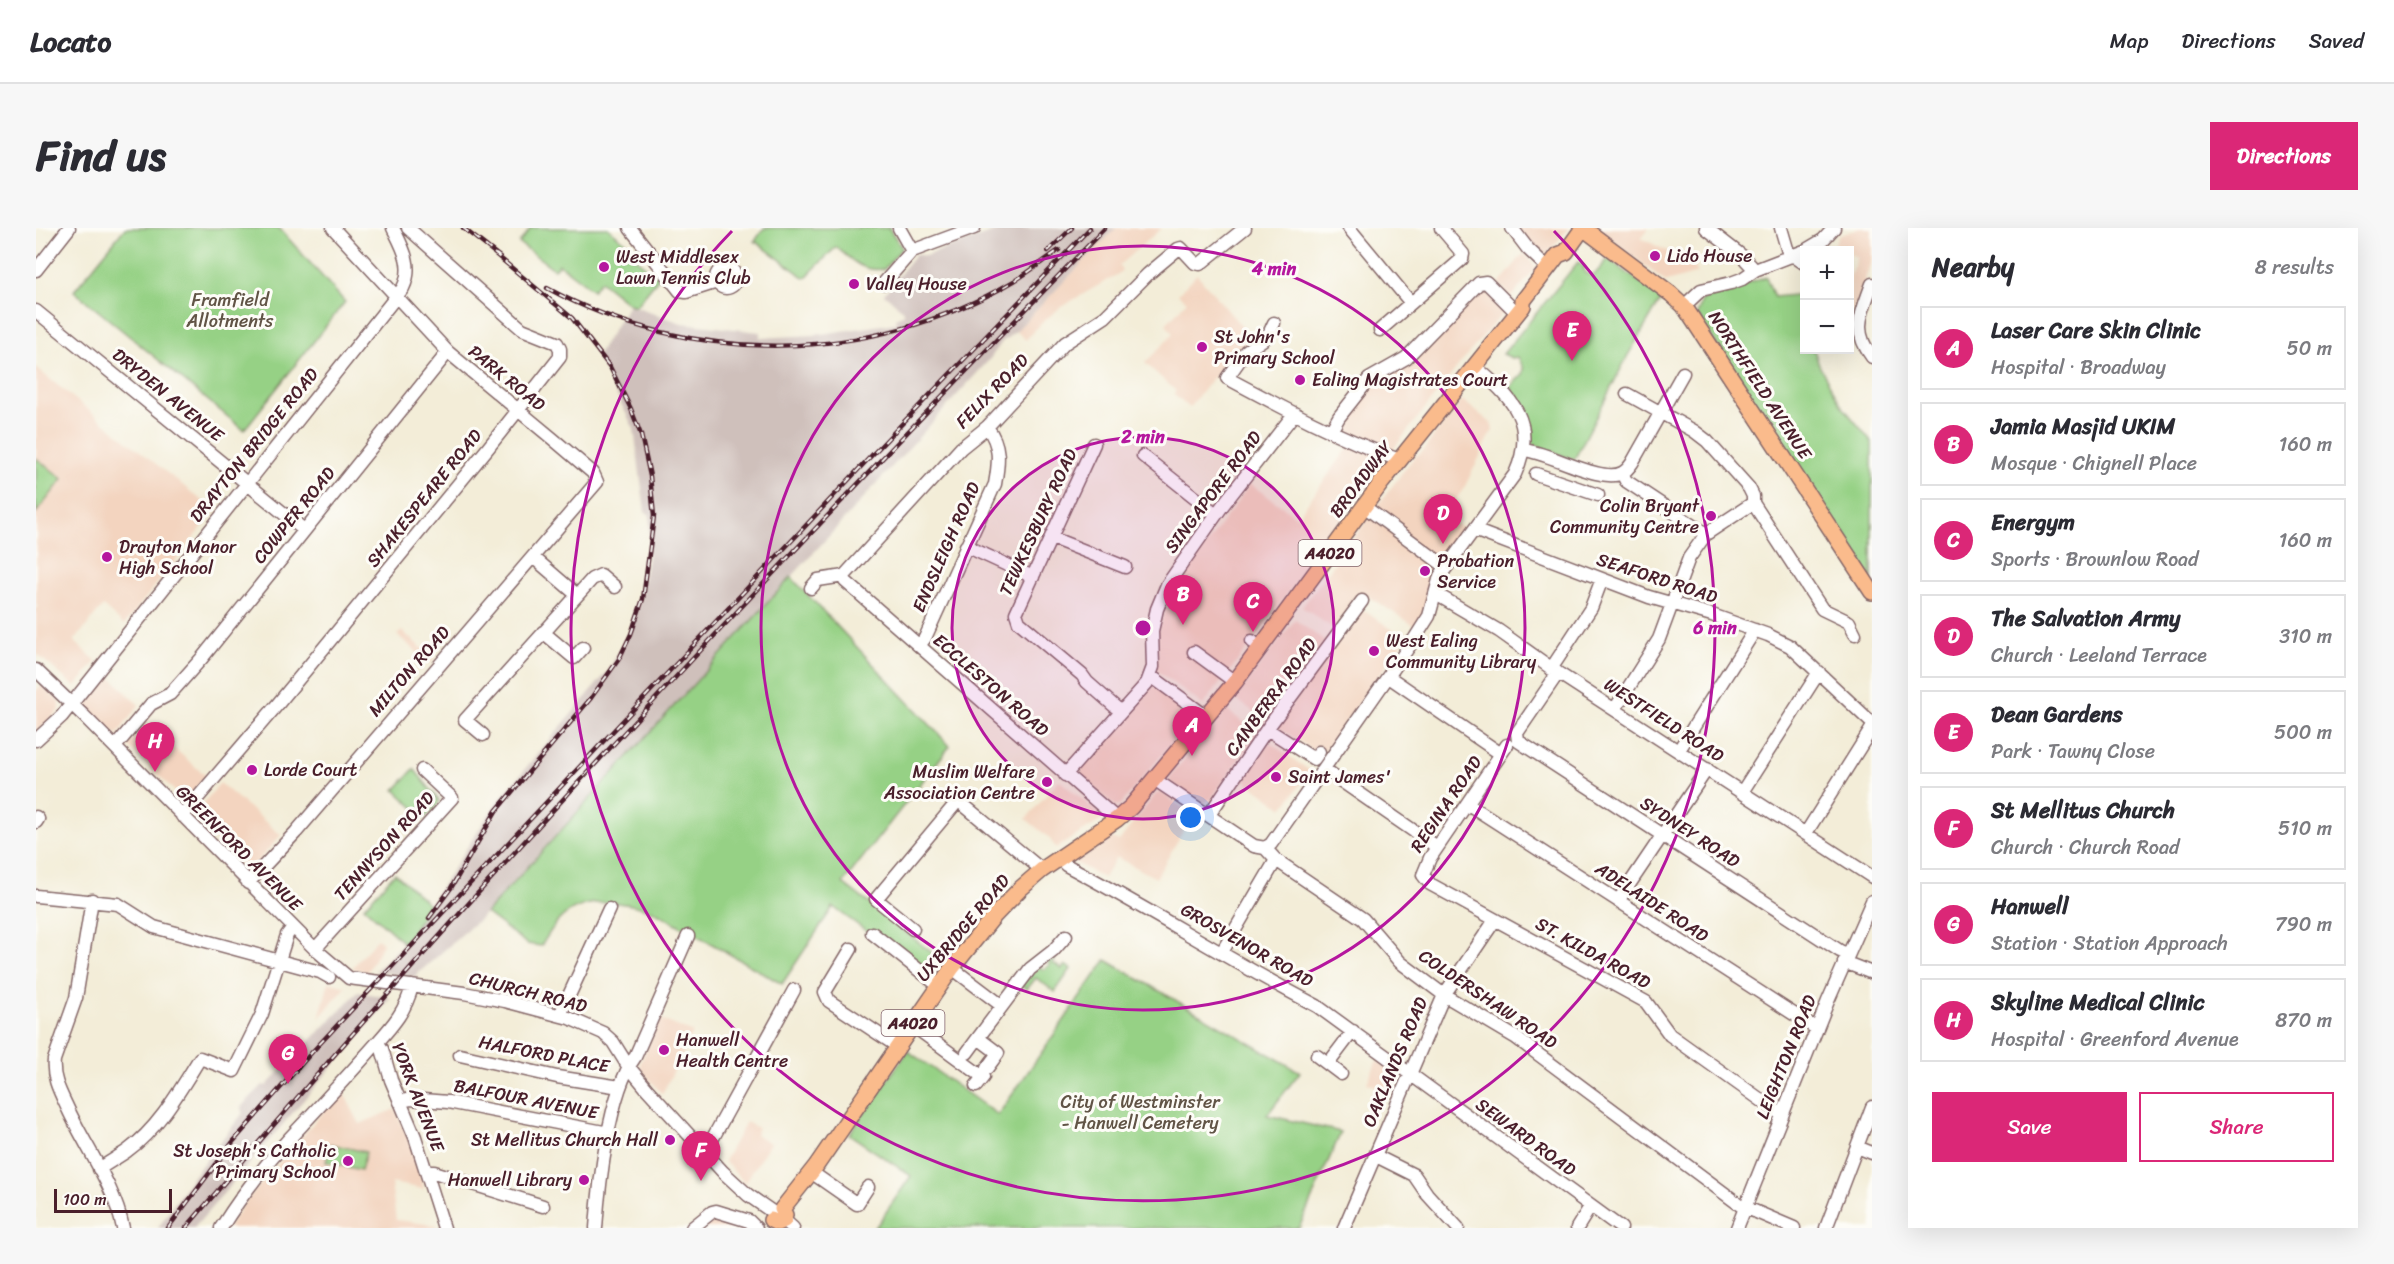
<!DOCTYPE html>
<meta charset="utf-8">
<style>
:root{--surface:#fff;--page:#f7f7f7;--text:#2b2b33;--muted:#7c7c81;--line:#e1e1e2;--accent:#db2777}
body{margin:0;font-family:Sriracha,sans-serif;background:var(--page);color:var(--text)}
.controls{position:absolute;right:18px;top:18px;display:grid;overflow:hidden;border-radius:0px;box-shadow:0 6px 24px #0002}
.controls button{width:54px;height:54px;display:grid;place-items:center;padding:0;border:0;border-bottom:2px solid var(--line);background:var(--surface);color:var(--text);font:30px sans-serif}
.scale{position:absolute;left:18px;bottom:15px;width:118px;box-sizing:border-box;padding-left:6px;border:3px solid #4a1f2b;border-top:0;font-size:16px;line-height:21px;white-space:nowrap;color:#4a1f2b;-webkit-text-stroke:4px #fdfcf7;paint-order:stroke}
.you{position:absolute;left:1155px;top:590px;width:21px;height:21px;margin:-15px;border:4px solid #fff;border-radius:50%;background:#1a73e8;box-shadow:0 0 0 9px #1a73e833}
.badge{display:grid;place-items:center;width:39px;height:39px;border-radius:50%;background:var(--accent);color:#fff;font-size:20px;font-weight:700}
.pin{position:absolute;translate:-50% -50px;filter:drop-shadow(0 2px 3px #0008)}
.pin::after{content:'';position:absolute;top:32px;width:21px;height:18px;background:inherit;clip-path:polygon(0 0,100% 0,50% 100%)}
.list{margin:0;padding:0;list-style:none}
h2{display:flex;justify-content:space-between;align-items:center;height:78px;margin:0;padding:0 24px;font-size:26px}
h2 small{font-size:20px;font-weight:400;color:var(--muted)}
.list li{display:grid;grid-template-columns:39px 1fr auto;gap:18px;align-items:center;box-sizing:border-box;height:84px;margin:0 12px 12px;padding:0 12px;border:2px solid var(--line);border-radius:0px}
.list b{display:block;font-size:22px;white-space:nowrap}
.list p{margin:0;font-size:20px;white-space:nowrap;color:var(--muted)}
.list em{font-size:20px;font-style:normal;color:var(--muted)}
.actions{display:flex;gap:12px;padding:18px 24px}
.actions a{flex:1;padding:14px 0;border:2px solid var(--accent);border-radius:0px;text-align:center;font-size:21px;color:var(--accent)}
.actions .main{background:var(--accent);color:#fff}
.map{position:relative;flex:none;width:1836px;height:1000px;overflow:hidden;border-radius:0px}
header{display:flex;align-items:center;gap:36px;box-sizing:border-box;height:84px;padding:0 30px;background:var(--surface);border-bottom:2px solid var(--line)}
header strong{font-size:28px}
nav{display:flex;gap:33px;margin-inline-start:auto;font-size:21px}
.intro{display:flex;align-items:center;justify-content:space-between;box-sizing:border-box;height:144px;padding:0 36px}
h1{margin:0;font-size:42px}
.button{padding:15px 27px;border-radius:0px;background:var(--accent);color:#fff;font-size:21px;font-weight:700}
main{display:flex;gap:36px;padding:0 36px}
aside{flex:1;background:var(--surface);border-radius:0px;box-shadow:0 6px 24px #0002}
.map>svg:first-child{display:block}
.built{fill:#f3d4bf}
.industrial{fill:#cfc0bb}
.green{fill:#96d185;stroke:#707858;stroke-width:1.5}
.lines{fill:none;stroke-linecap:round;stroke-linejoin:round}
.minor-casing{stroke:#856768;stroke-width:15}
.major-casing{stroke:#856768;stroke-width:18}
.minor{stroke:#fff;stroke-width:12}
.major{stroke:#fabb8c;stroke-width:15}
.rail-casing{stroke:#4a1f2b;stroke-width:4.5}
.rail{stroke:#fdfcf7;stroke-width:2;stroke-dasharray:7;stroke-linecap:butt}
.ring{fill:none;stroke:#b5179e;stroke-width:3}
.poi-dot{fill:#b5179e;stroke:#fdfcf7;stroke-width:2}
.labels{text-anchor:middle;dominant-baseline:central;stroke-width:6;stroke-linejoin:round;paint-order:stroke}
.shield{fill:#fdfcf7;stroke:#806168;stroke-width:1.5}
.shield-label{font-size:16px;font-weight:bold;fill:#4a1f2b}
.poi-label{font-size:18px;fill:#4a1f2b;stroke:#fdfcf7;text-anchor:start}
.park-label{font-size:18px;fill:#615446;stroke:#fdfcf7}
.street-label{font-size:18px;fill:#4a1f2b;stroke:#fdfcf7}
.centre{fill:#b5179e;stroke:#fdfcf7;stroke-width:3}
.ring-label{font-size:18px;text-anchor:middle;font-weight:bold;fill:#b5179e;stroke:#fdfcf7;stroke-width:6;stroke-linejoin:round;paint-order:stroke}
</style>
<header>
<strong>Locato</strong>
<nav><a>Map</a><a>Directions</a><a>Saved</a></nav>
</header>
<div class="intro"><h1>Find us</h1><a class="button">Directions</a></div>
<main>
<div class="map">
<svg width="1836" height="1000" viewBox="0 0 1836 1000">
<rect width="100%" height="100%" fill="#fdfcf7"/>
<filter id="ink" filterUnits="userSpaceOnUse"><feTurbulence type="fractalNoise" baseFrequency=".0167" numOctaves="2"/><feDisplacementMap in="SourceGraphic" scale="12" xChannelSelector="R" yChannelSelector="G"/><feConvolveMatrix kernelMatrix="1 2 1 2 8 2 1 2 1" color-interpolation-filters="sRGB"/></filter>
<filter id="wash" filterUnits="userSpaceOnUse"><feTurbulence type="fractalNoise" baseFrequency=".008" numOctaves="4" result="noise"/><feDisplacementMap in="SourceGraphic" scale="24" xChannelSelector="R" yChannelSelector="G"/><feGaussianBlur stdDeviation="1.35" result="paint"/><feColorMatrix in="noise" values="0 0 0 0 0 0 0 0 0 0 0 0 0 0 0 0 0 1.4 0 .05"/><feComposite in="paint" operator="in"/></filter>
<g filter="url(#wash)">
<rect width="100%" height="100%" fill="#f3edd8"/>
<path class="built" d="M1080,0h46l-43,37 3,5 -4,4 -57,33 -21,17 -14,16 -10,-9z
M1481,0h52l-25,30z
M1560,0h52l-7,10 48,24 9,11 -32,9z
M1824,0h12v30l-17,53 -5,-1v-33l7,-20 -7,-3v-4l-17,-2 5,-12z
M1488,25l12,15 -24,29 -13,-13z
M1161,46l55,65 -24,27 -17,14 -22,28 -16,-14 3,-3 -31,-28 28,-29 -7,-10 21,-23 -9,-7z
M1443,55l28,25 -45,53 -78,100 -133,183 -48,61 -46,-34 1,-40 12,-36 80,-111 47,33 55,-74 -19,-10 38,-52 36,-22z
M0,140l179,143 -91,114 -21,-19 -29,35 22,20 -21,26 -39,-34v-43l2,-4 -2,-2z
M1426,172l29,23 2,7 -29,58 -19,27 20,15 -19,27 -22,56 -9,13 -51,-32 -27,37 -35,-24 112,-150 7,-4z
M1324,383h6l39,28 -84,117 -44,-30z
M1259,392l30,21 -58,80 -30,-21 -1,-3z
M366,403l32,28 -4,4 -33,-28z
M71,445l32,32 -22,30 -35,-32z
M6,457l17,16 1,8 -24,24v-42z
M1117,458l40,31 -72,87 -6,2 -34,-30 1,-9z
M1189,483h3l30,22 -47,66 -8,5 -33,-22 -1,-4z
M109,495l61,53 -20,26 -58,-56z
M1233,514l41,29 -27,37 -40,-29z
M1023,552l43,36v4l-46,28 -7,-10 -23,-19z
M184,555l61,52 -32,36 -56,-55z
M1125,565l32,21 -37,64 -40,-21 -12,21 -34,-18 38,-24 11,5 37,-47z
M341,711l6,4 -16,29 -15,-4z
M293,754l17,5 -27,31z
M624,791l33,14 -31,61 -19,-22 -3,-8z
M1341,832l22,16 -7,16 -25,-9z
M306,862l18,34 35,-15 18,40 11,40 -33,-6 5,37 39,5 1,3h-208l14,-22z
M710,894l12,6 -3,6 15,9 -25,40 -21,-22z
M683,986l30,9 -6,5h-43z"/>
<path class="industrial" d="M969,0h111l-100,103 -14,11 -13,18 -503,553 -72,64 -39,-6 29,-28 93,-141 111,-131 20,-36 12,-35 8,-43 2,-42 -5,-4 -11,-82 -37,-73 32,-52 52,19 79,9v6l55,-3 81,-12 -1,-5 10,-4 -2,-4 -19,-16 32,-40 9,2z
M322,764l33,6 -197,230h-36l32,-48 53,-67 -2,-6 22,-22 3,1z"/>
<path class="green" d="M89,0h154l66,74 -101,128 -170,-139z
M495,0h77l21,17 -4,5 34,27 -23,29 -7,-2 -29,-23 -7,9 -34,-26 -5,5 -35,-26z
M728,0h125l13,20 -18,21c-23,3 -32,-9 -48,-22l-31,31 -50,-37z
M1572,31l54,39 -34,57 -54,105 -40,-15 -3,-5 -7,-34 -14,-19 13,-13 1,-5 -6,-12 -6,1 -9,-4 75,-92 7,5 -2,2 2,4 7,3 4,-3z
M1730,49l8,20 30,-3v56h10l6,17 22,39 30,36v137l-175,-264 5,-15z
M0,230l27,21 -27,34z
M755,349l159,169 -107,137 101,79 -14,15 -97,-70 -51,77 -128,-73c-29,-9 -69,-16 -94,8 -7,7 -13,18 -19,27l-14,-2 -41,-31z
M378,541l25,31 -1,5 -13,13 -30,-28z
M359,645l35,32 -26,38 -40,-36z
M1016,731l3,1 -2,3 9,6 3,-4 6,4 -16,23 -19,-14 -9,11 -6,-4 19,-19 3,4 7,-5 -3,-3z
M1070,732l194,112 -33,43 74,17 -42,96h-424l36,-52 -62,-42 59,-83 90,64z
M295,916l35,8 -5,18 -35,-8z"/>
</g>
<g filter="url(#ink)">
<g class="lines">
<defs>
<path id="minor" d="M594,0l50,63 6,1 31,-10
M863,0l13,23
M1313,0l62,75
M1476,0l16,21 20,19
M1670,0l36,28 13,14
M1745,0l7,24 16,11
M1770,22l17,-10 11,-12
M680 50a10 10 0 1 1 20 0a10 10 0 1 1-20 0Z
M0,42l33,-42
M848,55l28,-32 62,-23
M1836,56c-10,28 -21,46 0,73
M1648,78l17,-16 30,-7 11,-4 13,-9 49,-19
M0,83l268,219
M1238,95l-6,13 -22,15 -19,27c56,30 112,60 172,82
M1344,102l82,-71 1,-5 -22,-26
M1295,203l8,-14 30,-38 37,-21 73,-75 7,-1 31,31
M1058,216l-78,169 3,9 63,53 5,7 34,30
M1487,222c24,1 78,34 99,23 4,-2 8,-7 10,-10l51,-90
M1107,228l73,58
M1586,245l4,8 80,53
M1500,246l62,21
M1717,275l69,106 27,13 6,12
M1329,279l81,60
M1438,302l175,67 63,18 56,20 22,11 82,77
M1016,310l73,29
M930,318l67,31
M497,329l44,38
M808,348l117,-128 26,-21 78,-84 40,-26 43,-43 30,-25 3,-1 14,15 5,1 45,-36
M808,348l1,5 272,238
M775,360l7,-8 26,-4
M1400,366l63,37 59,42 314,204
M507,404l31,26 9,-10
M1216,413l1,1
M883,418l6,-8 70,-154c4,-22 6,-39 -8,-57
M1158,424l41,30
M1515,441l40,-61 11,-29
M0,442l48,46 231,233 34,29 115,15 41,8 64,17 34,15 10,9 15,24 19,23 76,83 25,23 23,16
M1522,445l-41,60 1,8 322,210 8,3
M1115,448l56,41
M1353,449l112,77
M1579,481l44,-70 30,-81 17,-24 47,-31v-7l-4,-8 -42,-47 -13,-10 -67,-37
M1231,501l47,30 5,-7
M447,507l-18,-15 127,-141 9,-4 14,12
M0,512l26,-24 341,-428c11,-22 0,-40 -10,-60
M1471,517l-77,113 -7,17 7,9 216,118 24,33 112,80
M79,519l36,-43 19,-10 32,-36 246,-306
M1643,522l76,-120
M1288,541l113,78
M1029,547l82,-92 6,-16 -1,-36 5,-22 10,-24 56,-80 71,-91
M1118,551l100,67 11,2 11,12 87,59 37,43 44,33 71,42 225,168 54,23
M1706,564l77,-120
M1432,576l349,225
M1173,587l58,-86 95,-128
M146,588l95,-111 211,-257 72,-91v-8l-3,-6 -35,-14 -114,-101
M0,589l2,2 -2,3
M1770,605l66,-105
M1229,620l6,-4 144,-206 14,-22 11,-40 75,-102c23,-51 -3,-77 -41,-108
M1023,630l7,7c85,45 166,97 251,141l304,222
M212,655l48,-51 301,-350 -4,-9 -40,-34 -105,-87 -115,-124
M0,668l82,8 36,23 166,45 9,5
M56,672l-16,98 -22,62c-2,18 6,32 14,49 18,39 46,76 55,119
M1582,673l89,-132
M877,701l-37,-30 81,-97h3l82,68
M836,705l67,53
M279,721l137,-151 -30,-28
M815,721l-26,43 4,9 68,45
M1186,724l54,-92
M1808,734l28,11
M916,740l49,37
M524,787l49,-106
M876,797l71,52 -7,9
M342,815l4,6 9,31 24,57 29,91
M931,825l11,-15
M424,827l97,22 63,10
M1281,828l24,18
M1292,836l25,-33
M951,840l11,-15 -20,-15 52,-69 23,-18 13,-15
M364,874l10,-3 38,3 161,31
M1821,919l15,6
M667,923l6,-6 85,-155
M1340,928l38,19 13,19 31,34
M63,941c9,-6 19,-12 28,-18 32,-23 53,-61 73,-93l34,13 28,-57 25,-79 6,-8
M391,944h7l109,34
M775,944l46,32 11,-17
M748,992l9,8
M185,1000c23,-37 52,-73 82,-104 22,-24 44,-47 65,-71 19,-22 37,-38 44,-67
M560,1000c3,-44 13,-136 39,-171l53,-121
M656,1000l20,-16 4,-1 33,10 7,7
M1308,1000l100,-233 51,-75
M1541,1000l13,-21
M1701,1000l91,-227 44,-100
M1790,1000l46,-121"/>
<path id="major" d="M1547,0l88,66 13,12 188,286
M746,981l34,-43 136,-198 42,-52 26,-27 22,-19 75,-51 14,-12 104,-125 147,-200 141,-176v-5l35,-46 8,-3 17,-24
M735,992l6,3 7,-3 1,-5 -3,-6"/>
</defs>
<use href="#minor" class="minor-casing"/>
<use href="#major" class="major-casing"/>
<use href="#minor" class="minor"/>
<use href="#major" class="major"/>
<defs>
<path id="rail" d="M427,0l37,29
M1012,23l24,-23
M511,60c145,79 325,77 467,-7 16,-9 30,-21 45,-31
M393,690l22,-30 45,-77 95,-113 28,-39 12,-25 12,-35 11,-83 -4,-40 -9,-41 -10,-26 -21,-42 -38,-49 -78,-65
M132,1000l64,-85 81,-92 559,-596 218,-227
M150,1000c291,-346 603,-676 919,-1000"/>
</defs>
<use href="#rail" class="rail-casing"/>
<use href="#rail" class="rail"/>
</g>
</g>
<circle cx="1107" cy="400" r="191" fill="#b5179e" fill-opacity=".12"/>
<g class="ring">
<circle cx="1107" cy="400" r="191"/>
<circle cx="1107" cy="400" r="382"/>
<path d="M1518 3A572 572 0 1 1 696 3"/>
</g>
<g class="poi-dot">
<circle cx="1619" cy="28" r="6"/>
<circle cx="568" cy="39" r="6"/>
<circle cx="818" cy="56" r="6"/>
<circle cx="1166" cy="119" r="6"/>
<circle cx="1264" cy="152" r="6"/>
<circle cx="1675" cy="288" r="6"/>
<circle cx="71" cy="329" r="6"/>
<circle cx="1389" cy="343" r="6"/>
<circle cx="1338" cy="423" r="6"/>
<circle cx="216" cy="542" r="6"/>
<circle cx="1240" cy="549" r="6"/>
<circle cx="1011" cy="554" r="6"/>
<circle cx="628" cy="822" r="6"/>
<circle cx="634" cy="912" r="6"/>
<circle cx="312" cy="933" r="6"/>
<circle cx="548" cy="952" r="6"/>
</g>
<g class="labels">
<g class="shield">
<rect x="1262.5" y="312" width="63" height="26" rx="4.5"/>
<rect x="845.5" y="782" width="63" height="26" rx="4.5"/>
</g>
<g class="shield-label">
<text x="1294" y="325">A4020</text>
<text x="877" y="795">A4020</text>
</g>
<g class="poi-label">
<text x="1631" y="28">Lido House</text>
<text x="580" y="29">West Middlesex<tspan x="580" dy="21">Lawn Tennis Club</tspan></text>
<text x="830" y="56">Valley House</text>
<text x="1178" y="109">St John's<tspan x="1178" dy="21">Primary School</tspan></text>
<text x="1276" y="152">Ealing Magistrates Court</text>
<text x="1663" y="278" text-anchor="end">Colin Bryant<tspan x="1663" dy="21">Community Centre</tspan></text>
<text x="83" y="319">Drayton Manor<tspan x="83" dy="21">High School</tspan></text>
<text x="1401" y="333">Probation<tspan x="1401" dy="21">Service</tspan></text>
<text x="1350" y="413">West Ealing<tspan x="1350" dy="21">Community Library</tspan></text>
<text x="228" y="542">Lorde Court</text>
<text x="999" y="544" text-anchor="end">Muslim Welfare<tspan x="999" dy="21">Association Centre</tspan></text>
<text x="1252" y="549">Saint James'</text>
<text x="640" y="812">Hanwell<tspan x="640" dy="21">Health Centre</tspan></text>
<text x="622" y="912" text-anchor="end">St Mellitus Church Hall</text>
<text x="300" y="923" text-anchor="end">St Joseph's Catholic<tspan x="300" dy="21">Primary School</tspan></text>
<text x="536" y="952" text-anchor="end">Hanwell Library</text>
</g>
<g class="park-label">
<text x="194" y="72">Framfield<tspan x="194" dy="21">Allotments</tspan></text>
<text x="1104" y="874">City of Westminster<tspan x="1104" dy="21">- Hanwell Cemetery</tspan></text>
</g>
<g class="street-label">
<text transform="translate(471 150) rotate(39)">PARK ROAD</text>
<text transform="translate(1724 157) rotate(57)">NORTHFIELD AVENUE</text>
<text transform="translate(956 163) rotate(-46)">FELIX ROAD</text>
<text transform="translate(132 167) rotate(39)">DRYDEN AVENUE</text>
<text transform="translate(218 217) rotate(-51)">DRAYTON BRIDGE ROAD</text>
<text transform="translate(1325 251) rotate(-53)">BROADWAY</text>
<text transform="translate(1177 264) rotate(-53)">SINGAPORE ROAD</text>
<text transform="translate(388 270) rotate(-51)">SHAKESPEARE ROAD</text>
<text transform="translate(258 287) rotate(-51)">COWPER ROAD</text>
<text transform="translate(1002 294) rotate(-65)">TEWKESBURY ROAD</text>
<text transform="translate(910 319) rotate(-66)">ENDSLEIGH ROAD</text>
<text transform="translate(1621 350) rotate(18)">SEAFORD ROAD</text>
<text transform="translate(373 443) rotate(-49)">MILTON ROAD</text>
<text transform="translate(955 457) rotate(41)">ECCLESTON ROAD</text>
<text transform="translate(1235 469) rotate(-54)">CANBERRA ROAD</text>
<text transform="translate(1628 492) rotate(33)">WESTFIELD ROAD</text>
<text transform="translate(1410 576) rotate(-56)">REGINA ROAD</text>
<text transform="translate(1654 604) rotate(33)">SYDNEY ROAD</text>
<text transform="translate(348 618) rotate(-48)">TENNYSON ROAD</text>
<text transform="translate(203 620) rotate(45)">GREENFORD AVENUE</text>
<text transform="translate(1616 674) rotate(33)">ADELAIDE ROAD</text>
<text transform="translate(927 700) rotate(-50)">UXBRIDGE ROAD</text>
<text transform="translate(1211 717) rotate(30)">GROSVENOR ROAD</text>
<text transform="translate(1557 725) rotate(29)">ST. KILDA ROAD</text>
<text transform="translate(492 764) rotate(14)">CHURCH ROAD</text>
<text transform="translate(1452 771) rotate(34)">COLDERSHAW ROAD</text>
<text transform="translate(508 826) rotate(11)">HALFORD PLACE</text>
<text transform="translate(1750 829) rotate(-68)">LEIGHTON ROAD</text>
<text transform="translate(1359 834) rotate(-67)">OAKLANDS ROAD</text>
<text transform="translate(382 869) rotate(69)">YORK AVENUE</text>
<text transform="translate(490 871) rotate(11)">BALFOUR AVENUE</text>
<text transform="translate(1490 909) rotate(36)">SEWARD ROAD</text>
</g>
</g>
<circle cx="1107" cy="400" r="9" class="centre"/>
<g class="ring-label">
<text x="1238" y="47">4 min</text>
<text x="1107" y="215">2 min</text>
<text x="1679" y="406">6 min</text>
</g>
</svg>
<div class="controls">
<button>+</button>
<button>−</button>
</div>
<div class="scale">100 m</div>
<div class="you"></div>
<div class="pin badge" style="left:1156px;top:528px">A</div>
<div class="pin badge" style="left:1147px;top:397px">B</div>
<div class="pin badge" style="left:1217px;top:404px">C</div>
<div class="pin badge" style="left:1407px;top:316px">D</div>
<div class="pin badge" style="left:1536px;top:133px">E</div>
<div class="pin badge" style="left:665px;top:953px">F</div>
<div class="pin badge" style="left:252px;top:856px">G</div>
<div class="pin badge" style="left:119px;top:544px">H</div>
</div>
<aside>
<h2>Nearby<small>8 results</small></h2>
<ul class="list">
<li><span class="badge">A</span><div><b>Laser Care Skin Clinic</b><p>Hospital · Broadway</p></div><em>50 m</em></li>
<li><span class="badge">B</span><div><b>Jamia Masjid UKIM</b><p>Mosque · Chignell Place</p></div><em>160 m</em></li>
<li><span class="badge">C</span><div><b>Energym</b><p>Sports · Brownlow Road</p></div><em>160 m</em></li>
<li><span class="badge">D</span><div><b>The Salvation Army</b><p>Church · Leeland Terrace</p></div><em>310 m</em></li>
<li><span class="badge">E</span><div><b>Dean Gardens</b><p>Park · Tawny Close</p></div><em>500 m</em></li>
<li><span class="badge">F</span><div><b>St Mellitus Church</b><p>Church · Church Road</p></div><em>510 m</em></li>
<li><span class="badge">G</span><div><b>Hanwell</b><p>Station · Station Approach</p></div><em>790 m</em></li>
<li><span class="badge">H</span><div><b>Skyline Medical Clinic</b><p>Hospital · Greenford Avenue</p></div><em>870 m</em></li>
</ul>
<div class="actions"><a class="main">Save</a><a>Share</a></div>
</aside>
</main>
